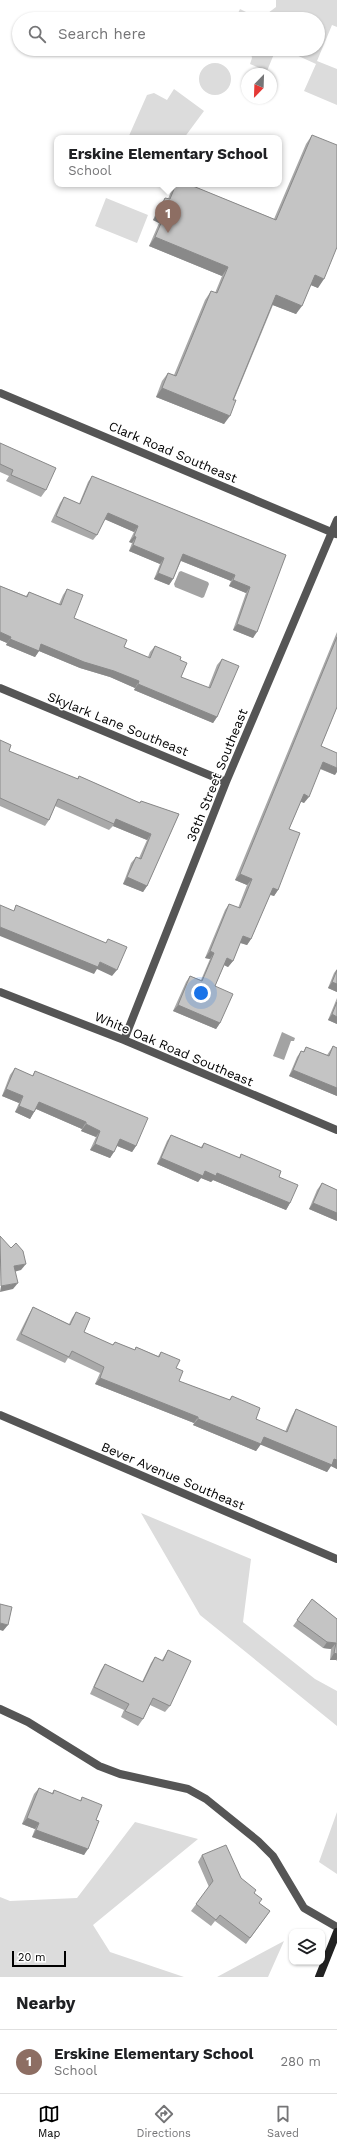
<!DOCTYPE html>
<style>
:root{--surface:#fff;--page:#f2f2f2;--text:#202124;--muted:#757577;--line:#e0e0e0;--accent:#000}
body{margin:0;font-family:"Work Sans",sans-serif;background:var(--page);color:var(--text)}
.controls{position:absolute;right:12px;bottom:12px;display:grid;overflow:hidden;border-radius:8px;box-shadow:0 1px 3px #0004}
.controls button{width:36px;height:36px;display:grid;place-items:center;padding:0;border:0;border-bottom:1px solid var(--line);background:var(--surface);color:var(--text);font:20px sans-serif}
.compass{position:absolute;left:241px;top:68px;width:36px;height:36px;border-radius:50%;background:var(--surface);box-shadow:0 1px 3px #0004;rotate:203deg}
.scale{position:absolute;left:12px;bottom:10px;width:54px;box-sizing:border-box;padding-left:4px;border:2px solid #000;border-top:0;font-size:11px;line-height:14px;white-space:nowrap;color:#000;-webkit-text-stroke:3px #fff;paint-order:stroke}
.you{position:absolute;left:201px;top:993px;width:14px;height:14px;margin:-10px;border:3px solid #fff;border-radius:50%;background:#1a73e8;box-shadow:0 0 0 6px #1a73e833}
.badge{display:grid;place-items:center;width:26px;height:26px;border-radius:50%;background:var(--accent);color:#fff;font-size:13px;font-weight:700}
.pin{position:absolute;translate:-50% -33px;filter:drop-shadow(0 1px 2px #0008)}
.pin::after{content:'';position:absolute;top:21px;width:14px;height:12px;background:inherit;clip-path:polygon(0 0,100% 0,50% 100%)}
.popup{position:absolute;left:54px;top:135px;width:228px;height:52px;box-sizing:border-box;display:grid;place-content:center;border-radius:8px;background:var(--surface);filter:drop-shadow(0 1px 3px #0005);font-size:13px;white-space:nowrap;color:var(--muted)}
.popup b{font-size:15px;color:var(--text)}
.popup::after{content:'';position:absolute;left:50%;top:100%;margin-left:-8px;border:8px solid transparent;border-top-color:var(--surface)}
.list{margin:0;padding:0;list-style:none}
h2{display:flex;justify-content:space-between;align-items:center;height:52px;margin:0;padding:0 16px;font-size:17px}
h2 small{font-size:13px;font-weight:400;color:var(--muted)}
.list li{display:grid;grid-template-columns:26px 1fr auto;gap:12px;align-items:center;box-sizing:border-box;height:64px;padding:0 16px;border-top:1px solid var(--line)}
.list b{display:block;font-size:15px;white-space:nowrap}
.list p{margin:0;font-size:13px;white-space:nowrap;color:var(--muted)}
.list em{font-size:13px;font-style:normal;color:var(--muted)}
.icon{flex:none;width:22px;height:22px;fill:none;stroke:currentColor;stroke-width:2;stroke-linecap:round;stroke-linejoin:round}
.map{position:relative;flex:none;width:337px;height:1977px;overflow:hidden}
.search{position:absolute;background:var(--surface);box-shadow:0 1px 3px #0004;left:12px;right:12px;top:12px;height:44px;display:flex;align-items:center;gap:10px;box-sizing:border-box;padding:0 14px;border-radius:22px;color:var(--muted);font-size:15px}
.sheet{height:116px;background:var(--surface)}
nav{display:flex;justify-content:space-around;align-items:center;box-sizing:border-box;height:56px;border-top:1px solid var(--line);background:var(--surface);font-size:11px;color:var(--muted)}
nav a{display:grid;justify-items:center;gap:2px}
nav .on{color:var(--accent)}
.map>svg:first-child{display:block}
.green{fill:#dcdcdc}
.water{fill:#a3a3a3}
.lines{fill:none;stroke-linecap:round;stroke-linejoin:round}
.street{stroke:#555;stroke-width:8}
.secondary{stroke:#222;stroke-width:8}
.wall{fill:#a9a9a9}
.shaded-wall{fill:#898989}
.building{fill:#c4c4c4;stroke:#898989}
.labels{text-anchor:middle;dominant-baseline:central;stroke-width:3;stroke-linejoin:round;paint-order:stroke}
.street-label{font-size:13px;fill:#000;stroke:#fff}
</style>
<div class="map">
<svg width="337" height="1977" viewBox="0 0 337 1977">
<rect width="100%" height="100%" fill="#fff"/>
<path class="green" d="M276,0h61v27l-5,-2 -15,36 20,8v36l-33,-14 12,-27 -33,-15h35v-30h-58l16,-12z
M240,9l20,10h-25z
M250,49h26l-9,22 -17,-7 2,-6z
M199 79a16 16 0 1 1 32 0a16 16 0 1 1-32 0Z
M174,89l30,22 -20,27h-56l19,-43 7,-2 13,7z
M106,198l42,17 -11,28 -42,-17z
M141,1513l110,46 -8,63 72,57 22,12v35l-137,-111z
M337,1812v62l-18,-12z
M135,1822l63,17 -105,86 17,27 74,25h-184v-80l10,4 67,-3z
M284,1941l-16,36h-51z"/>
<path class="water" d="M181,571l27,11 1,2 -5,13 -2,1 -27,-11 -1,-3 5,-12z
M282,1032l13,6 -1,3h-3l-7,19 -11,-4z"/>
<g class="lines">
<path class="street" d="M0,393l336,141
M0,688l226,94
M0,992l124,48 213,90
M124,1040l102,-258 111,-262
M0,1415l337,144
M0,1709l28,13 71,44 21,8 68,15 18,10 52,42 15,15 31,52 33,19"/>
<path class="secondary" d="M319,1977l18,-45"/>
</g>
<path class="wall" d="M312,135l6,153 -7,-3 -15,29 -23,-9 -49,119 -68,-27 6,-16 6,-8 6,2 31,-75 6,-9 4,2 7,-17 -73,-30 10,-23 -6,-3 6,-14 6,-8 3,1 4,-10 3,-5h13l86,35 32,-75z
M0,443l46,47 -5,7 -35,-16 3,-5 -9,-4z
M92,476l194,79 -33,83 -20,-8 13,-37 -17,-7 2,-5 -50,-20 -8,18 -4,6 -15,-6 6,-15 -31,-13 3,-8 -3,-1 5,-10 -29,-13 -8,16 -4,5 -42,-18 9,-19 4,-6 15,7 9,-22z
M0,586l26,10 3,-4 30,12 4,-9 4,-6 7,29 50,29 24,10 2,-5 5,-6 25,14 1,17 27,11 9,-23 5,-6 -5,58 -4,6 -79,-33 1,-2 -25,-11 -30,-9 -41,-17 -4,6 -29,-12 1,-2 -7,-3z
M337,632v75l-16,39 14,29 -15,-6 -16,34 -3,-2 -12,28 -11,61 -4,6 -4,-1 -19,44 -4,6 -7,-2 -7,18 -5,6 -4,-2 -9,21 5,37 -4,6 -43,-18 13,-29 4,-6 11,4 9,-21 -5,-1 20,-48 4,-6 9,4 9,-23 -12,-5z
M0,740l9,11 68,28 2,-3 61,27 1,-2 38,13 -32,72 -4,6 -20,-8 8,-21 5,-6 3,1 8,-18 -34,-14 -4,4 -54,-24 -6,14 -4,6 -45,-20z
M337,969v23l-9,-4 6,-15z
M337,998v26l-9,-4z
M333,1046l4,2v-1v49l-48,-20 8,-19 4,-6 2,1 3,-5 21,8z
M15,1068l17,8 3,-5 101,75 -4,6 -15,-6 -7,12 -20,-8 6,-13 -15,-6 1,-2 -46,-20 -6,10 -15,-7 4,-9 -17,-7 8,-21z
M171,1135l30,12 3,-4 35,15 2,-4 38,23 11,26 -4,7 -73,-30 -2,2 -10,-4 -3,4 -41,-18 10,-23z
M322,1183l15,7v31l-28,-12 8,-19z
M33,1307l36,17 3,-6 4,-6 8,20 28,13 3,-3 20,8 1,-3 22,9 3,-4 15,16 3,13 50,19 3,-4 24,23 29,13 7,-16 4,-7 41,18v42l-6,-3 -4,6 -66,-28 -5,7 -63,-26 1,-2 -99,-39 5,-11 -32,-15 -3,5 -49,-23 13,-26z
M312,1599l25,20v42l-1,-1h-6l1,-11 -8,-1 -30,-22z
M168,1650l2,56 -5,6 -15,-7 -7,14 -5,7 -17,-9 3,-7 -34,-16 11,-24 4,-6 37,18 9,-19 4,-6 7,3z
M39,1788l13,5 2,-3 26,11 2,-4 14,23 -12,35 -52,-18 3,-8 -13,-5 12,-30z
M202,1855l39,23 13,15 5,10 11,8 -24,33 -31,-23 -4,5 -20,-15 18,-24 -11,-25z"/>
<path class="shaded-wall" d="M159,212l6,2 -6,9 -6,-3z
M155,237l73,30 -6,9 -73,-30z
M315,275l9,4 -6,9 -10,-4z
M276,295l26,11 -6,8 -26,-10z
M162,388l68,28 -6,8 -68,-27z
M108,513l30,13 -4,6 -30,-13z
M134,536l2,1 -4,6 -3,-1z
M133,545l31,13 -4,6 -31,-13z
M183,554l52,21 -4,6 -52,-21z
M158,573l15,6 -4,6 -15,-6z
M233,580l17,7 -4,6 -17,-7z
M237,624l20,8 -4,6 -20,-8z
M0,632l11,5 -4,6 -7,-3z
M10,639l31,5 73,27 25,10 -4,7 -25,-11 -30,-9 -41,-17 -4,6 -29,-12z
M138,684l79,33 -4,6 -79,-33z
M323,762l14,6v4l-2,3 -16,-7z
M304,794l5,3 -5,6 -5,-2z
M116,819l35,15 -4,6 -34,-14z
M240,874l12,5 -5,6 -12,-5z
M127,877l20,9 -4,6 -20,-8z
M273,888l5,2 -4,6 -5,-2z
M0,927l100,35 17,8 -5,6 -15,-7 -3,5 -94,-38z
M243,936l8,3 -4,6 -9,-3z
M210,951l4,2 -4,6 -5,-1z
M227,958l6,3 -5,6 -6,-3z
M332,982l5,2v8l-9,-4z
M178,1005l42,18 -4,6 -43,-18z
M332,1014l5,3v7l-9,-4z
M293,1070l44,18v8l-48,-20z
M6,1089l17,7 -4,7 -17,-7z
M39,1102l47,20 -4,7 -48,-21z
M19,1106l15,6 -4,7 -15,-7z
M86,1124l14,7 -4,6 -15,-6z
M120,1139l16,7 -4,6 -17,-7z
M95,1144l19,8 -4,6 -20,-8z
M161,1158l44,13 12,2 73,30 -4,7 -73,-30 -2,2 -10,-4 -3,4 -41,-18z
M313,1203l24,10v8l-28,-12z
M26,1264l-5,6 -11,3 4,-7z
M18,1283l-5,6 -13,3 1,-6z
M100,1378l98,39 -4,6 -99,-39z
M198,1419l63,25 -5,7 -63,-26z
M264,1437l73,23v9l-6,-3 -4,6 -68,-28z
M0,1623l8,2 -5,6 -3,-1z
M327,1642l9,1 -5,6 -8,-1z
M334,1653l3,1v5l-1,1h-6z
M27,1818l12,5 -4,6 -13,-5z
M36,1830l52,19 -4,6 -52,-18z"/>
<path class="building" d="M312,135l25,10v102l-13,32 -9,-4 -13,31 -26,-11 -43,105h3l-6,16 -68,-28 6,-15 8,3 35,-85 6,2 11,-26 -73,-30 10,-23 -6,-2 6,-14 5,1 6,-15h12l88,36z
M0,443l56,25 -10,22 -35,-15 2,-5 -13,-6z
M92,476l194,79 -29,77 -20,-8 13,-37 -17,-7 2,-5 -52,-21 -10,25 -15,-6 6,-15 -31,-13 3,-8 -2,-1 4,-10 -30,-13 -11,22 -41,-19 8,-19 16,7z
M0,586l27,11 2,-5 32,13 6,-16 16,6 -9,23 53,22 -3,7 26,11 5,-12 26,11 -1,3 7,3 -6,14 29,11 12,-29 17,7 -22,51 -79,-33 1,-3 -25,-10 -30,-9 -43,-18 -2,7 -29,-12 1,-2 -11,-5z
M337,637v70l-16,39 16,7v15l-14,-6 -14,35 -5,-3 -15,35 11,4 -22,57 -5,-2 -22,51 -8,-3 -10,25 -6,-3 -12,28 18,8 -13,29 -42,-18 12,-29 12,5 12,-28 -4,-2 19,-47 11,4 12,-29 -12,-5z
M0,740l11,5 -2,6 69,28 1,-3 61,27 1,-2 38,13 -32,72 -20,-9 9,-20 5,2 10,-25 -35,-15 -2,5 -56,-25 -9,21 -49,-22z
M0,905l14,6 2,-6 90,38 2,-4 19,8 -10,23 -17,-8 -2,5 -98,-40z
M337,970v14l-5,-2z
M337,1002v15l-5,-3z
M333,1046l4,2v40l-44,-18 8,-19 3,1 2,-5 23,9z
M15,1068l18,8 2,-5 113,47 -12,28 -16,-7 -6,13 -19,-8 5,-13 -14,-7v-2l-47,-20 -5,10 -15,-6 4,-10 -17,-7z
M171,1135l31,13 2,-5 36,15 1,-4 40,17 -2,6 19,8 -8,18 -73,-30 -1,3 -11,-5 -2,5 -42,-18z
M322,1183l15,7v23l-24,-10z
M0,1236l11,12 5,-5 7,8 3,13 -12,2 4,17 -17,3z
M33,1307l37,18 6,-13 14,6 -6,14 29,13 2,-3 20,8 1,-3 23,10 2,-5 19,8 -4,8 7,3 -4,10 51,19 2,-4 28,12 -4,11 31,13 9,-23 41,18v33l-3,-1 -2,6 -68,-28 -3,7 -63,-25v-2l-98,-39 4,-11 -32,-16 -3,6 -48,-23z
M312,1599l25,20v35l-3,-1 2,-10 -9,-1 -30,-22z
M0,1604l12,3 -4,18 -8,-2z
M168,1650l23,11 -21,45 -17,-8 -10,21 -18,-8 4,-7 -35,-17 11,-23 38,18 12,-25 8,4z
M39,1788l14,6 1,-4 27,11 1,-4 20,8 -6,15 3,1 -11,28 -52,-19 3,-7 -12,-5z
M226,1845l15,33 15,12 -2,3 8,6 -3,4 11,8 -20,27 -30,-23 -4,5 -20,-16 17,-23 -11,-26z"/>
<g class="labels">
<g class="street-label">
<text transform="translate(173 452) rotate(23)">Clark Road Southeast</text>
<text transform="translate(118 724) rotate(22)">Skylark Lane Southeast</text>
<text transform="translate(217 775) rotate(-68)">36th Street Southeast</text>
<text transform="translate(174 1049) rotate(23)">White Oak Road Southeast</text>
<text transform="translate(173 1476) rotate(23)">Bever Avenue Southeast</text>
</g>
</g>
</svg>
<div class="controls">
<button><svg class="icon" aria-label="layers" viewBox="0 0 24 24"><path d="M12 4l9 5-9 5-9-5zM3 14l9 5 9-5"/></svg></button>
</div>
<svg class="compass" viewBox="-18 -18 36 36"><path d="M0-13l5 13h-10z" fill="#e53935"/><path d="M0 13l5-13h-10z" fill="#757577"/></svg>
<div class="scale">20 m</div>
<div class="you"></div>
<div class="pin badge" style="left:168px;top:233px;background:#8d6e63">1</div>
<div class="popup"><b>Erskine Elementary School</b>School</div>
<div class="search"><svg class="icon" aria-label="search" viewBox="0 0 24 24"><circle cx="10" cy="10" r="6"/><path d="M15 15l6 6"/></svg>Search here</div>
</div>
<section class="sheet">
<h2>Nearby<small></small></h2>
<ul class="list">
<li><span class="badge" style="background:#8d6e63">1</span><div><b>Erskine Elementary School</b><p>School</p></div><em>280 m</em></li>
</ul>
</section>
<nav>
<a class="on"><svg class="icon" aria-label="map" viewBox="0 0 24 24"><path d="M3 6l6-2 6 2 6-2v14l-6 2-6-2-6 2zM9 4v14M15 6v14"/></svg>Map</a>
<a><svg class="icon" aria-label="directions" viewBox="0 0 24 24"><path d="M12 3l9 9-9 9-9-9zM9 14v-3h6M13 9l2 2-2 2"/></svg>Directions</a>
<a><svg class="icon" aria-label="saved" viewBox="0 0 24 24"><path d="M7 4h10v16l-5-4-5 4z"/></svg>Saved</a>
</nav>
